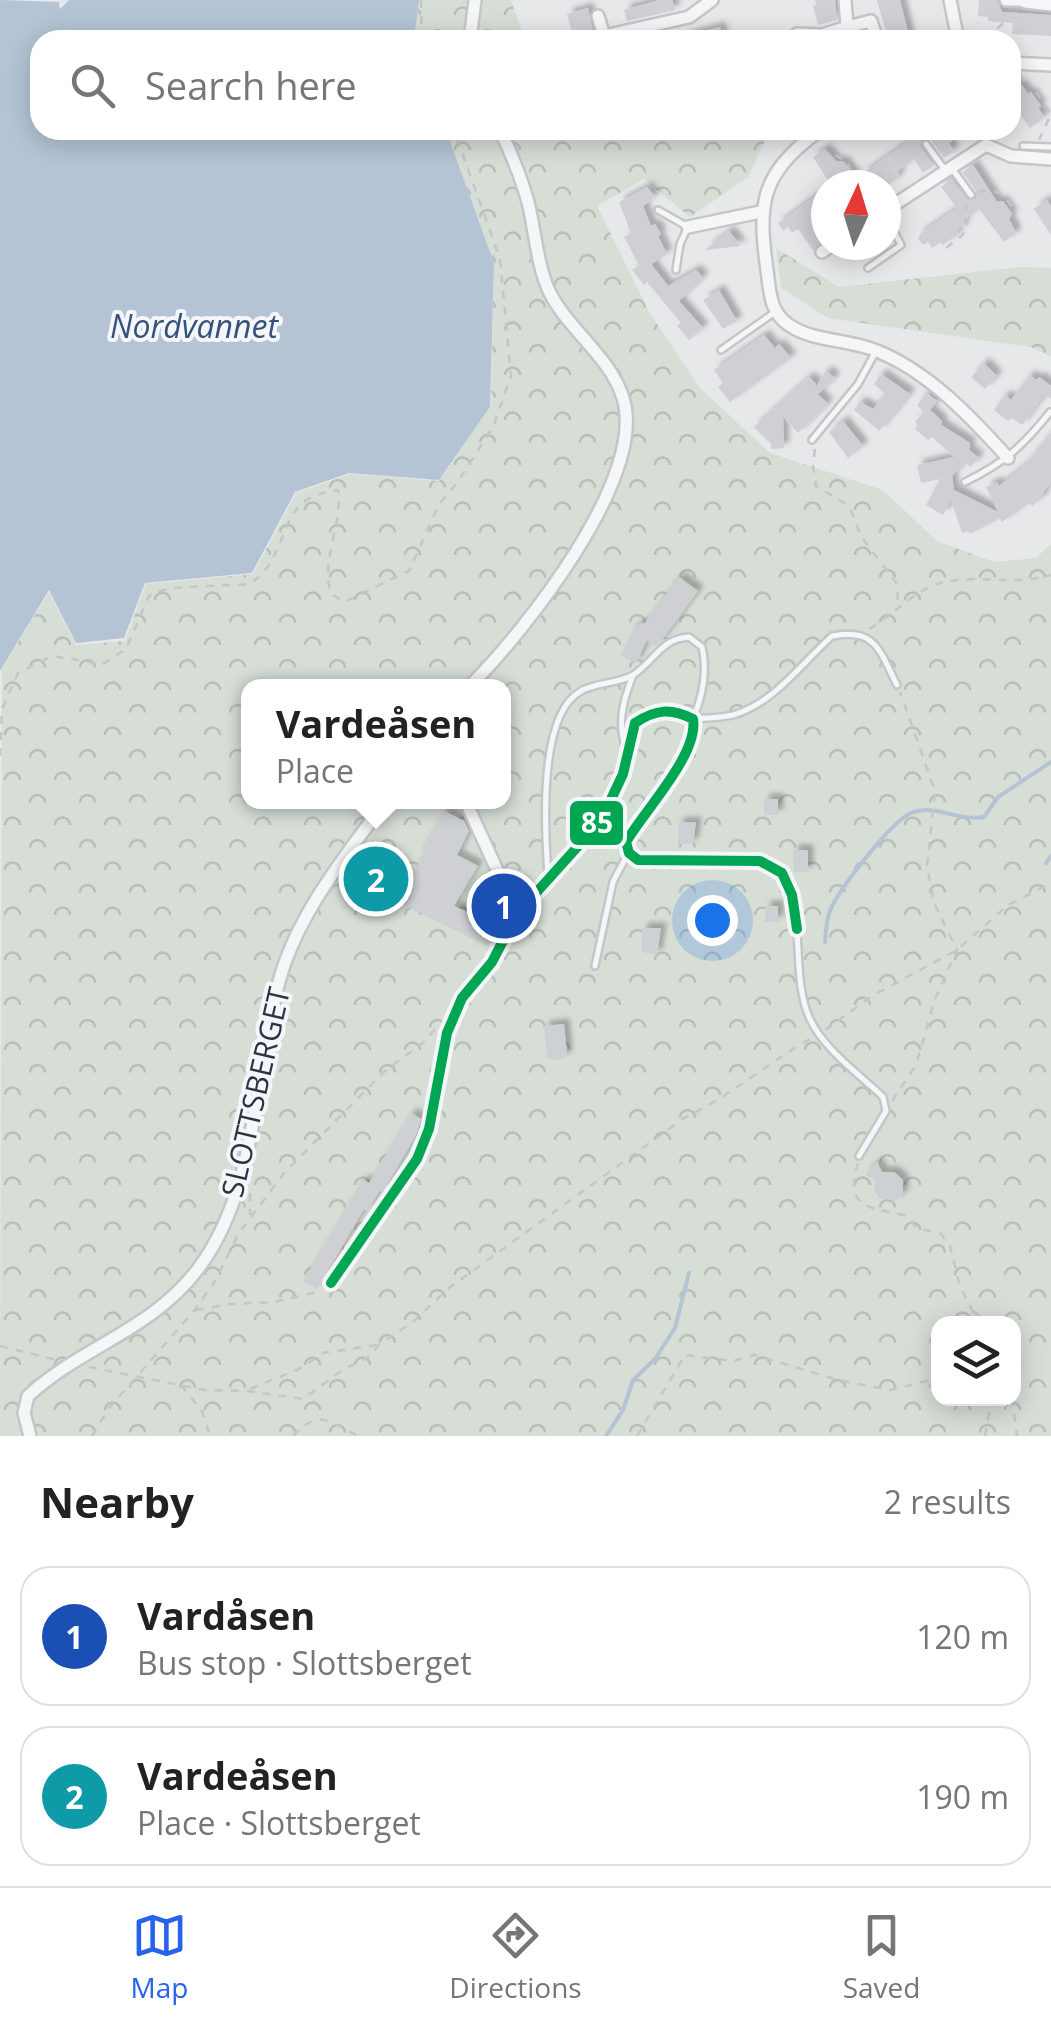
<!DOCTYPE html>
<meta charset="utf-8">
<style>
:root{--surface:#fff;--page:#f6f6f6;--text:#222;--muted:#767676;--line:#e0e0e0;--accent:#2563eb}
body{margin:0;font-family:"Open Sans",sans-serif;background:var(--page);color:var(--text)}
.controls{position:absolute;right:30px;bottom:30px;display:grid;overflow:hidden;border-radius:20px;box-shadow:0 5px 25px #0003}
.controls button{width:90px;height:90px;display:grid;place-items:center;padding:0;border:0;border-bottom:2px solid var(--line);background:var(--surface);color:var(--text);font:50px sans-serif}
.compass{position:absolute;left:811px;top:170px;width:90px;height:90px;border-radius:50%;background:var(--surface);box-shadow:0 5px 25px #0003;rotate:4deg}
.you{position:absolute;left:712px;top:920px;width:35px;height:35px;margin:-25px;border:8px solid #fff;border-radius:50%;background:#1a73e8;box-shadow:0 0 0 15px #1a73e833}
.badge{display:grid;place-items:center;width:65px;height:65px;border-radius:50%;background:var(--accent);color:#fff;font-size:32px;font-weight:700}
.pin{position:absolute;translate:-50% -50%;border:5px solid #fff;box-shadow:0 2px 10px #0006}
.popup{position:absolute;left:241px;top:679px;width:270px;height:130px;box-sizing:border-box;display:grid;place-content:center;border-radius:20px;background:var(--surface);filter:drop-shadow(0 2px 8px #0005);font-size:32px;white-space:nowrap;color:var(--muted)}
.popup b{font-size:38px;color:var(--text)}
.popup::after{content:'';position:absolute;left:50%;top:100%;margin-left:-20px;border:20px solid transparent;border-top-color:var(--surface)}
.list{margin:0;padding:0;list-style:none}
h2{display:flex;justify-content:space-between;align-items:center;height:130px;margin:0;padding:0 40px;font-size:42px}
h2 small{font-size:32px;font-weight:400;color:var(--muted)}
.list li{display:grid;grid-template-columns:65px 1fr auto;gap:30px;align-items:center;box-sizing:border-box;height:140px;margin:0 20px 20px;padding:0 20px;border:2px solid var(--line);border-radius:30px}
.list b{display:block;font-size:38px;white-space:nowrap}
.list p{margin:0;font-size:32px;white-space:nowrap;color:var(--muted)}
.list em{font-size:32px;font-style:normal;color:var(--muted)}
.icon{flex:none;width:55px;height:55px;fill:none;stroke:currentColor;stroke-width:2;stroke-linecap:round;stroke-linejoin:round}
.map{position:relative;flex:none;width:1051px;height:1436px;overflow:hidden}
.search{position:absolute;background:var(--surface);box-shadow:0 5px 25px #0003;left:30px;right:30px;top:30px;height:110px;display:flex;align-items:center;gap:25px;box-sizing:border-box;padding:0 35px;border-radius:30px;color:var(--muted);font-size:38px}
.sheet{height:450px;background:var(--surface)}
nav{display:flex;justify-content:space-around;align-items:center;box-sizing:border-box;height:140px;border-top:2px solid var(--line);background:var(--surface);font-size:28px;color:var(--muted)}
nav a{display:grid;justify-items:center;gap:5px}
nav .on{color:var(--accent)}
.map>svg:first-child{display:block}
.forest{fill:url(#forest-crowns);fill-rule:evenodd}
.water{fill:#b4c4d5}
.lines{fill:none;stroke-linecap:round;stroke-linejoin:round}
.stream{stroke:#b4c4d5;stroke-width:4}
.building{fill:#ced0d3;filter:url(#shadow)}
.lane-casing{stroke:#c4c6c8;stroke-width:10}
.street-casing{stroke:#c4c6c8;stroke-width:16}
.path{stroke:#c5c6ca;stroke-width:2.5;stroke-dasharray:8 8;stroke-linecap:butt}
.lane{stroke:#f5f6f7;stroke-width:5}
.street{stroke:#f5f6f7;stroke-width:11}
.bus-1-casing{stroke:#f4f6f9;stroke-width:18}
.bus-1{stroke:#00a651;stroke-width:10}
.labels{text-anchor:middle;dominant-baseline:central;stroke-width:8;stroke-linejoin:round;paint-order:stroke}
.street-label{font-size:30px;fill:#2b3445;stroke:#f4f6f9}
.water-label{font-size:32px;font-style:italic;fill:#34527a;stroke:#f4f6f9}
.line-badge{stroke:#f4f6f9;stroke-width:4}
.badge-label{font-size:28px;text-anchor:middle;font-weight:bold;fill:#fff}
</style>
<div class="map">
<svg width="1051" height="1436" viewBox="0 0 1051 1436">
<defs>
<pattern id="forest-crowns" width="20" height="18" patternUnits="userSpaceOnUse" patternTransform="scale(2.5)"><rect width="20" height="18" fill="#d6ded6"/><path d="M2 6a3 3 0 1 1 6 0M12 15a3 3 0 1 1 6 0" fill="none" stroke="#b8bfb9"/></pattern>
<filter id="shadow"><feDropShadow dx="5.5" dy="-5.5" stdDeviation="2.5" flood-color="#0004"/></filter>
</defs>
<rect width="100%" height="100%" fill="#e6e8ea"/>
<path class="forest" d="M419,0h92l14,40h-111z
M446,130h324l-22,47 -58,40 -46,-38 -47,27 52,106 51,76 70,65 113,37 54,51 57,21 42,-4 15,-14v892h-1051l2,-768 47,-76 27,53 49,-4 21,-57 107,-10 43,-81 54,-19 89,7 52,-75 3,-143zM248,686h256v116h-256zM938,1324h76v74h-76z
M776,248l63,39 182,-20 30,1v89l-20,-10 -203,-29 -47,-30z"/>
<path class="water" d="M0,0l59,2 1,7 9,-9h350l-5,40h-374v90h406l48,133 -4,144 -51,73 -90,-7 -54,19 -43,81 -107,10 -21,55 -48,5 -27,-53 -49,81z"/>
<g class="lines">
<path class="stream" d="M1046,863l5,-7
M825,942c1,-10 1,-22 5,-31 8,-21 60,-87 79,-97 26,-12 47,8 75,3l14,-20 53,-35
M606,1436l17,-26 10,-30 22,-21 20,-31 14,-55"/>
</g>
<path class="building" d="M659,0h13l3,10 -48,11 -3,-11z
M815,0h20l2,20 -19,5 -5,-19 4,-1z
M877,0h23l10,40h-22z
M979,0h18l5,12 49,3v21l-39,-2 1,-11 -25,-2v-4l-10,-1z
M588,8l6,29 -20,3 -7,-26z
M720,27l4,13h-41l-1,-3z
M1011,77l8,10 3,-2 6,9 3,-2 10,14 -3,2 6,9 -14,11 -19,-26z
M899,130h23l6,8 -6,2 -2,6 14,19 -11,8 -9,-14 -16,12 1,6 -10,8h-17l-9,-12 45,-31z
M944,130h23l-18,13 5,8 -10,7 -13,-18z
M825,149l11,12 8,1 14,19 -6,4h-21l-18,-28z
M973,165l24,37 6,-1 9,13 -3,5 7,14 -12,9 -25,-33 -15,11v5l-8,6 2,3 -15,11 -2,-3 -9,6 -4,-6 -5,3 -5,-7 3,-5 36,-25 -16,-21 11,-8 16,21 8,-2v-7l-14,-19z
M647,187l8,10 -12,9 8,20 4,-2 6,10 -3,2 9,18 -16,10 17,22 28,-16 7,8 -24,23 24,27 -14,12 -12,-14 4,-3 -34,-41 -3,3 -12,-15 7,-5 -15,-28 7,-4 -12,-31z
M820,193l5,8 -5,4 4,6 -7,5 9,13v9l-13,12 -15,-21 -6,4 -4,-6 -5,4 -5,-8z
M1047,200l4,6v29l-17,-26z
M729,231l12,15 -36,4z
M719,290l18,31 -14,8 -20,-29z
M764,335l11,13 4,-4 12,14 -61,44 -12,-15 5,-4 -9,-13z
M984,363l13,13 -12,13 -14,-12z
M826,371l9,7 -17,16 10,10 -30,29 -15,-16 1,31 -13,1v-5l-17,-17 55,-50 7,7 -1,4z
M881,374l29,20 -31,37 -25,-21 6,-8 13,7 12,-15 -11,-10z
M1030,375l6,5 3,-3 12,9v13l-6,-5 -23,31 -10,-7 -4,3 -14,-11 11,-15 6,5z
M927,393l10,8 -7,9 12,11 -1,4 29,18 -1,7 10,8 -9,9 -5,-5 -13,14 2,14 44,22 -12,-25 11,-5 2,4 26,-21 26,-33v50l-9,12 2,2 -12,10 -3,-3 -27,19 -2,-4 -30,16 -2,-3 -6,2 -11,-33 -8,15 -17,-10 14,-26 -19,4 -4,-18 37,-8 -22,-20 -4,3 -13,-11 3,-4 -3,-3 9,-10 -7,-7z
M843,421l20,25 -15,12 -19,-26z
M679,577l19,14 -36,49 -7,6 -8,-6 -11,23 -15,-7 12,-26 8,-7 3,1z
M764,799h14v16h-14z
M444,811l20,10 5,10 -12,24 21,11 -24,40 32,15 -6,11 11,5 -4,9 -142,-70 5,-9 10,4 5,-9 43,21 16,-31 -2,-4z
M696,822l-3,22h-15v-21z
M793,850h15v22h-14z
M765,906h13v16h-13z
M642,928h19l-4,27 -15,-3z
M564,1024l3,31 -8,5 -12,-2 -3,-32z
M411,1113l10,6 -4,14 -34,59 -3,-2 -13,20 -3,-1 -47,80 -14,-8 60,-101 6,3z
M877,1162l5,10h12l9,8v14l-8,7 -16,-3 -5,-8 1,-10 -10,-6z"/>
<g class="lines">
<defs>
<path id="lane" d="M926,144l19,26
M1023,146l28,1
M953,170l18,25
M658,210l30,17 -8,17 -4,26
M868,268l33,-23 -15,-29
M721,350l54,-38
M812,440l46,-56 17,-31
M965,482c39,-19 58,-36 85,-70
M626,749c-9,-27 -3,-48 7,-74
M548,875c-3,-42 -11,-160 33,-184 15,-9 37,-7 52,-16 22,-14 27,-36 56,-38l13,10c6,25 1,48 -9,72 13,-1 27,-1 40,-4 40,-11 69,-52 99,-79 44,-9 48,16 65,49
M797,932c2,28 1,59 12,85 14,32 50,57 74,80l3,14 -27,45
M595,966l18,-84 14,-27"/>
<path id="street" d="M950,0l8,40
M1006,0h19
M1025,2l26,3
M598,16l6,20 85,-19 23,-17
M847,27l24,-6 6,19
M797,34l25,1 25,-8 -2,-27
M470,40l5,-40
M1011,63l40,2
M820,130c-63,46 -62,76 -52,148 2,18 4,36 21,47 24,17 61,14 88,26 52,21 94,66 131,107
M886,210l100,-65 25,11 40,3
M688,227l72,-15
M822,252l10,-7
M470,686c54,-54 178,-209 153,-288 -13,-42 -55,-68 -74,-107 -12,-26 -14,-61 -21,-89 -7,-25 -17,-49 -28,-72
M466,802l51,112
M331,1283l86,-124 12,-30 18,-96 15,-35 30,-36 25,-48 72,-80 17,-24 17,-36 12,-51c21,-14 36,-15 58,-4 6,35 -49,92 -67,123l3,11 9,7 122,1 22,12 10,22 5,34
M30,1436l-6,-23 4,-17c54,-50 123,-65 170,-127 62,-83 55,-196 82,-291 19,-66 65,-121 105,-176"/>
</defs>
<use href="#lane" class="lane-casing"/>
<use href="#street" class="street-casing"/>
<path class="path" d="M421,0l1,40
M986,40l18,-18 1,-8
M1036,92l15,22 -12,26
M969,130v13
M835,155l11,6 14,24
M978,192c20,-5 26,4 38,20
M946,248c25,-19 22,-15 20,-44
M815,449l-2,17 3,20 33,20 13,32 35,46 1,23
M869,629c27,-15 49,-44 81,-48 36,-6 63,5 101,-6
M0,756l2,-47 16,-36 34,-17 51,8 23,-15 23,-53 20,-8 82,-4c8,-8 17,-15 21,-24 20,-39 16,-63 66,-70 5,35 -18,70 -7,104l13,8 65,-31 30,-67 18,-21 36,-56 18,-51 -11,-117 -46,-129
M825,1030l47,-34 85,-46 51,-45 43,-22
M892,1101l24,-36 19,-66 22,-49 -23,-47 -7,-37 8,-75 -35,-99
M858,1163c-15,49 16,44 49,53l10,12 24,6 9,12 10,40 19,38
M250,1193v22
M196,1310l35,-6 44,-2 46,-11
M973,1311l19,13
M0,1346l57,14
M89,1367l116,23 42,1 56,8 38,-28 29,-15 9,-11 35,-24 35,-33 235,-170c45,-21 82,-54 126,-79
M181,1385l21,26 8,25
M250,1389l49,-20 24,-16 54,-8
M1012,1398l5,38
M92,1436l17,-28 86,-98 20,-29 24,-48 46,-61 100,-101 39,-29 11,-13
M293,1436c27,-29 36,-13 66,0
M637,1436l48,-81 48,6 21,-6 88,26 48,9 48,-12
M985,1436l7,-38"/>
<use href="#lane" class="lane"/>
<use href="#street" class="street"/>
<defs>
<path id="bus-1" d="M331,1283l86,-124 12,-30 18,-96 15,-35 30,-36 25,-48 72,-80 17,-24 17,-36 12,-51c21,-14 36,-15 58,-4 6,35 -49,92 -67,123l3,11 9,7 122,1 22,12 10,22 5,34"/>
</defs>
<use href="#bus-1" class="bus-1-casing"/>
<use href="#bus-1" class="bus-1"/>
</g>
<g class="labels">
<g class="street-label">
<text transform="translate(255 1092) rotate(-77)">SLOTTSBERGET</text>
</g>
<g class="water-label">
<text x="194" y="325">Nordvannet</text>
</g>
</g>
<rect class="line-badge" x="568" y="799" width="57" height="48" rx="10" fill="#00a651"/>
<g class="badge-label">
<text x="597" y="833">85</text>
</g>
</svg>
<div class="controls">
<button><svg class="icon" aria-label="layers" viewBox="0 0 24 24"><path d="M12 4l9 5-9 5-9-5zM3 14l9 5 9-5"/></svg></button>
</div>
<svg class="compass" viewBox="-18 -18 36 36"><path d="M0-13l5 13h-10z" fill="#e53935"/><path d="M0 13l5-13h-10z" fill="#767676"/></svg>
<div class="you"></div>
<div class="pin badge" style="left:504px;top:906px;background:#1a4fb4">1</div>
<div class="pin badge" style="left:376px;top:879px;background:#0f9aa8">2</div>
<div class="popup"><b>Vardeåsen</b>Place</div>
<div class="search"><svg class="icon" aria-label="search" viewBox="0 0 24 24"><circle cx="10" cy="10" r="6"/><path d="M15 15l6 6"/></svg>Search here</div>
</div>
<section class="sheet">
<h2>Nearby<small>2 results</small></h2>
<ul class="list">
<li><span class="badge" style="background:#1a4fb4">1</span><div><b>Vardåsen</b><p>Bus stop · Slottsberget</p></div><em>120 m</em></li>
<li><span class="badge" style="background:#0f9aa8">2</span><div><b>Vardeåsen</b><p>Place · Slottsberget</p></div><em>190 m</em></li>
</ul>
</section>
<nav>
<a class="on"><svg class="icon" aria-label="map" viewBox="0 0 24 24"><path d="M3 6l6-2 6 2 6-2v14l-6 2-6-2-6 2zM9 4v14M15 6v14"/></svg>Map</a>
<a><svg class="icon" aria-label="directions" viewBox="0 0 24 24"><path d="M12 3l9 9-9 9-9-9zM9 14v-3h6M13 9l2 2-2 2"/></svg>Directions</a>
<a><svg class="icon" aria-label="saved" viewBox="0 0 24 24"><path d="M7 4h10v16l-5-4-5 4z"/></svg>Saved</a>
</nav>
